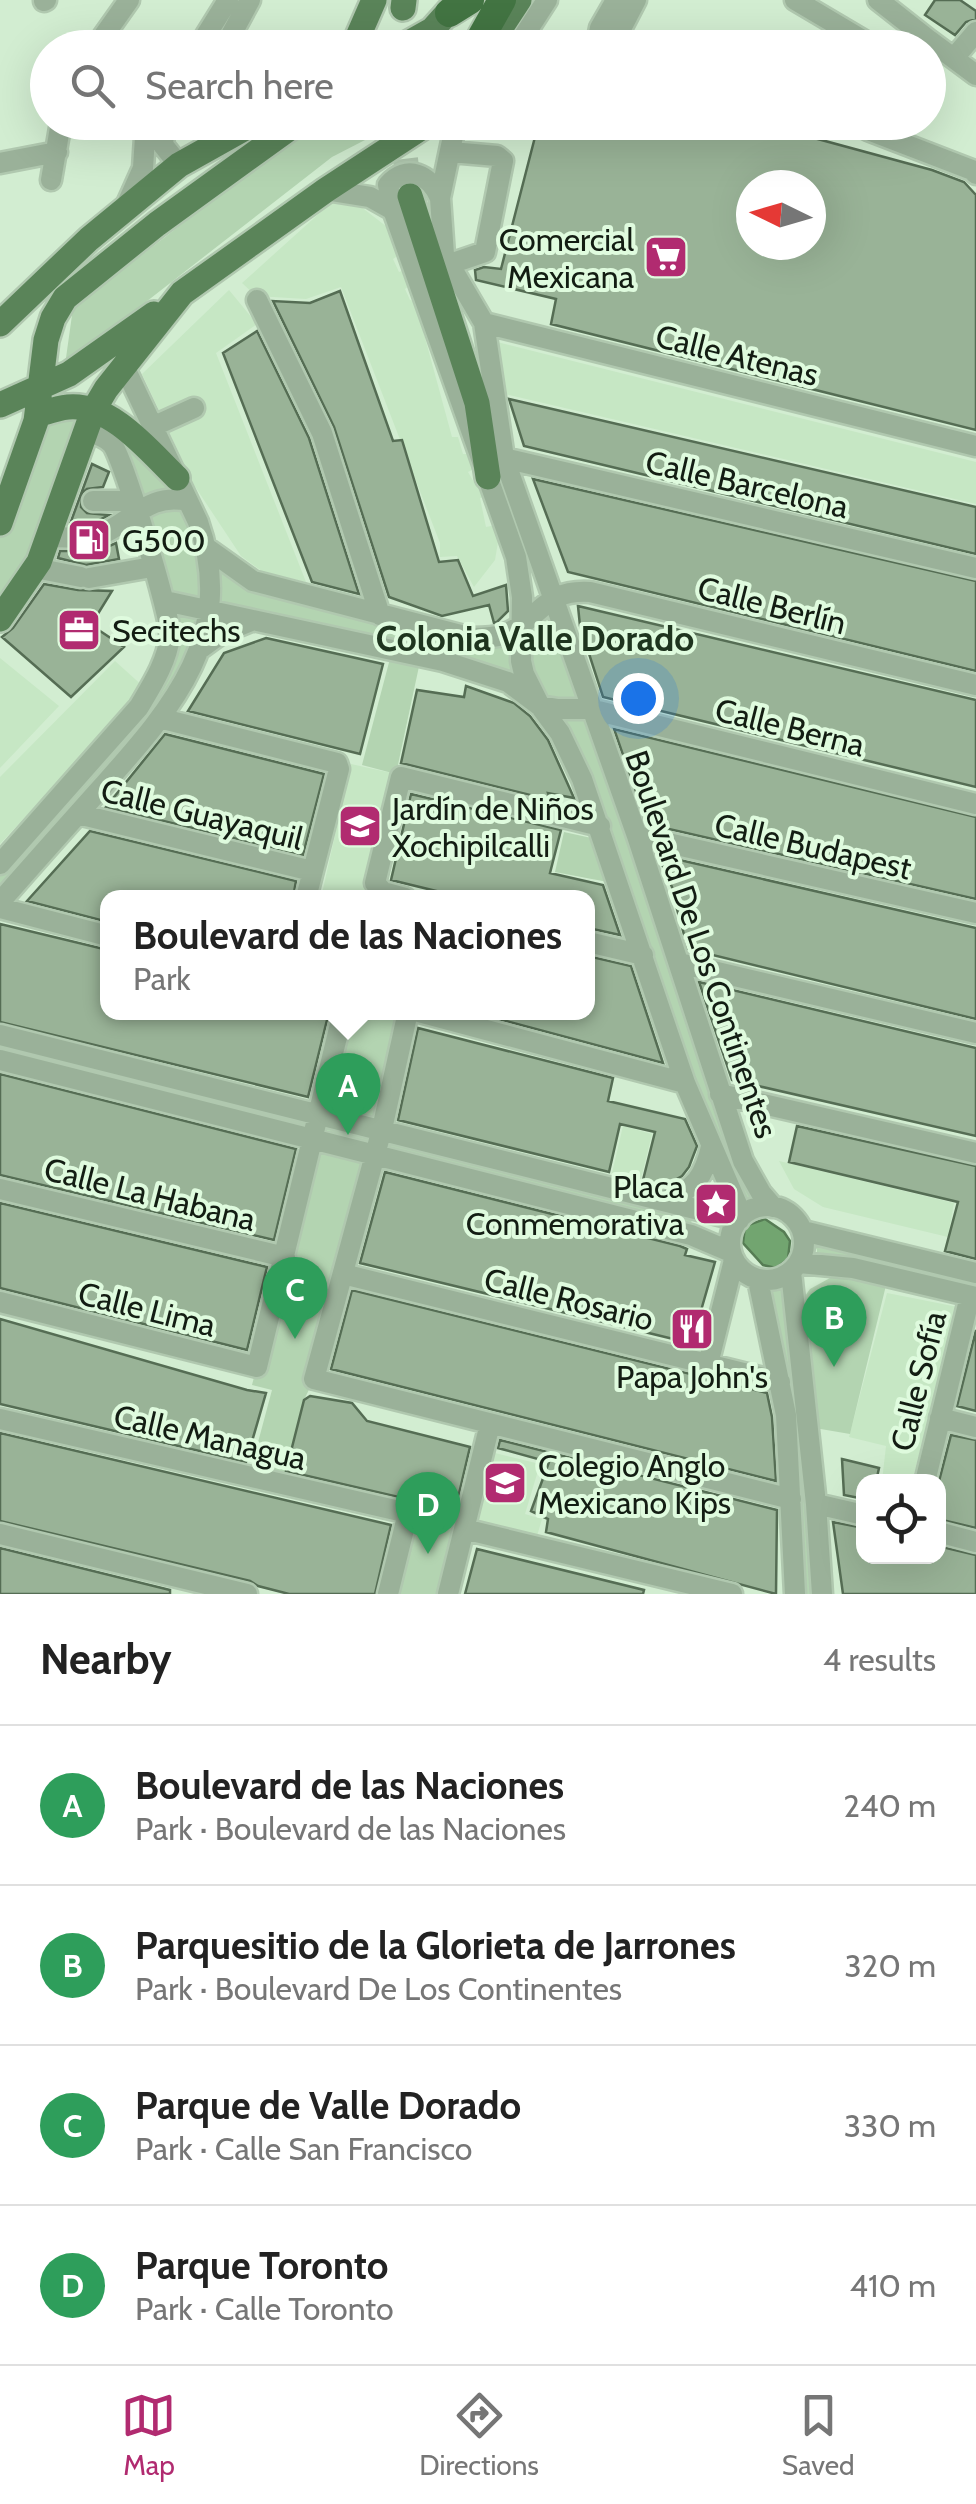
<!DOCTYPE html>
<meta charset="utf-8">
<style>
:root{--surface:#fff;--page:#f2f2f2;--text:#222;--muted:#767676;--line:#e0e0e0;--accent:#b12b70}
body{margin:0;font-family:Cabin,sans-serif;background:var(--page);color:var(--text)}
.controls{position:absolute;right:30px;bottom:30px;display:grid;overflow:hidden;border-radius:20px;box-shadow:0 10px 40px #0002}
.controls button{width:90px;height:90px;display:grid;place-items:center;padding:0;border:0;border-bottom:2px solid var(--line);background:var(--surface);color:var(--text);font:50px sans-serif}
.compass{position:absolute;left:736px;top:170px;width:90px;height:90px;border-radius:50%;background:var(--surface);box-shadow:0 10px 40px #0002;rotate:275deg}
.you{position:absolute;left:638px;top:698px;width:35px;height:35px;margin:-25px;border:8px solid #fff;border-radius:50%;background:#1a73e8;box-shadow:0 0 0 15px #1a73e833}
.badge{display:grid;place-items:center;width:65px;height:65px;border-radius:50%;background:var(--accent);color:#fff;font-size:32px;font-weight:700}
.pin{position:absolute;translate:-50% -82px;filter:drop-shadow(0 2px 5px #0008)}
.pin::after{content:'';position:absolute;top:52px;width:35px;height:30px;background:inherit;clip-path:polygon(0 0,100% 0,50% 100%)}
.popup{position:absolute;left:100px;top:890px;width:495px;height:130px;box-sizing:border-box;display:grid;place-content:center;border-radius:20px;background:var(--surface);filter:drop-shadow(0 2px 8px #0005);font-size:32px;white-space:nowrap;color:var(--muted)}
.popup b{font-size:38px;color:var(--text)}
.popup::after{content:'';position:absolute;left:50%;top:100%;margin-left:-20px;border:20px solid transparent;border-top-color:var(--surface)}
.list{margin:0;padding:0;list-style:none}
h2{display:flex;justify-content:space-between;align-items:center;height:130px;margin:0;padding:0 40px;font-size:42px}
h2 small{font-size:32px;font-weight:400;color:var(--muted)}
.list li{display:grid;grid-template-columns:65px 1fr auto;gap:30px;align-items:center;box-sizing:border-box;height:160px;padding:0 40px;border-top:2px solid var(--line)}
.list b{display:block;font-size:38px;white-space:nowrap}
.list p{margin:0;font-size:32px;white-space:nowrap;color:var(--muted)}
.list em{font-size:32px;font-style:normal;color:var(--muted)}
.icon{flex:none;width:55px;height:55px;fill:none;stroke:currentColor;stroke-width:2;stroke-linecap:round;stroke-linejoin:round}
.map{position:relative;flex:none;width:976px;height:1594px;overflow:hidden}
.search{position:absolute;background:var(--surface);box-shadow:0 10px 40px #0002;left:30px;right:30px;top:30px;height:110px;display:flex;align-items:center;gap:25px;box-sizing:border-box;padding:0 35px;border-radius:55px;color:var(--muted);font-size:38px}
.sheet{height:770px;background:var(--surface)}
nav{display:flex;justify-content:space-around;align-items:center;box-sizing:border-box;height:140px;border-top:2px solid var(--line);background:var(--surface);font-size:28px;color:var(--muted)}
nav a{display:grid;justify-items:center;gap:5px}
nav .on{color:var(--accent)}
.map>svg:first-child{display:block}
.built{fill:#c6e7c4}
.green{fill:#b3d4b1}
.water{fill:#72a570;stroke:#567c54;stroke-width:2.5}
.building{fill:#99b397;stroke:#556d54;stroke-width:2.5;fill-rule:evenodd}
.lines{fill:none;stroke-linecap:round;stroke-linejoin:round}
.major-tunnel{stroke:#acc3ab;stroke-width:25;stroke-dasharray:25 12;stroke-linecap:butt}
.minor-casing{stroke:#b0c8af;stroke-width:25}
.major-casing{stroke:#b0c8af;stroke-width:30}
.highway-casing{stroke:#b0c8af;stroke-width:32}
.minor{stroke:#9ab199;stroke-width:20}
.major{stroke:#5a8459;stroke-width:25}
.highway{stroke:#427442;stroke-width:28}
.labels{text-anchor:middle;dominant-baseline:central;stroke-width:8;stroke-linejoin:round;paint-order:stroke}
.poi-label{font-size:32px;fill:#131d13;stroke:#dffbde;text-anchor:start}
.street-label{font-size:32px;fill:#131d13;stroke:#dffbde}
.neighbourhood-label{font-size:35px;font-weight:bold;fill:#1e341e;stroke:#dffbde}
</style>
<div class="map">
<svg width="976" height="1594" viewBox="0 0 976 1594">
<rect width="100%" height="100%" fill="#d2edd1"/>
<path class="built" d="M333,201l27,5 31,24 8,25 -6,4 6,13 6,-2 5,15 -5,4 5,11 5,1 37,136h6l5,17h5l4,16 -4,2 7,12 8,-1 5,13 -8,2 6,29 15,-3 -6,36 -21,27 -17,-31 -17,1v-14l-99,-256 -35,12 -50,-3 -14,-13z
M229,290l28,34 -41,29 90,229 -43,-10 -22,-16 -47,-71 -52,-111z
M493,341l483,121v42l-471,-110z
M0,658l59,48 -59,62z
M115,661l30,27 -145,156v-67z
M351,764l45,10 -30,119 14,4 -59,1z
M623,1126l29,8 -11,45 -29,-6z
M779,1161l175,42 -6,34 -125,-30 -29,-18z
M887,1293l71,14 -46,174h-30l4,-35 -37,-9z
M483,1450l57,14 -15,50 17,5 -8,27 -70,-17z"/>
<path class="green" d="M313,123h85l-66,34 -267,208 8,-57z
M80,410l-21,98 -59,106v-82l36,-104z
M94,412l93,88 -50,13z
M187,503l20,106 -46,109 -161,181v-32l166,-209 -26,-143z
M209,551l39,29 224,58 50,-14 -5,63 -265,-66 -37,14z
M539,620l14,1 206,582 -19,7 -138,-384 -70,-137 -7,-60z
M392,651l29,6 -25,117 -34,-9z
M564,832l32,7 17,44 -58,-11z
M350,1013h53l-25,111 -54,-13z
M0,1035l693,175 -3,23 -314,-78 -62,224 -10,21 -21,84 -34,-8 23,-86 -20,-5 62,-245 -314,-80z
M809,1235l167,38v24l-88,-20 -38,157 -41,-7 13,167h-27l-33,-311 11,6h12l12,18 13,-18 29,-16 -23,-9 1,-14z
M432,1492l39,9 -23,93h-60l20,-81 19,-1z"/>
<path class="water" d="M765,1219l19,13 6,9 -2,18 -12,9 -13,-3 -20,-22 2,-17z"/>
<path class="building" d="M935,0h25l16,11v8l-10,3 -11,13 -30,-20z
M495,122h260l177,48 32,12 12,13v235l-425,-106 5,-25 -80,-19 -1,-10 9,-3 17,2 34,-132 -41,-10zM751,185h60v60h-60z
M340,291l53,150 9,-1 37,122 19,-2 15,36 33,-11 2,26 -11,11 -3,1 -5,-18 -47,11 -53,-19 -55,-170 -61,-126 37,2z
M257,331l52,107 50,156 -47,-12 -89,-229z
M509,399l467,108v47l-452,-108z
M92,464l17,8 -6,15 -16,2 -5,4 -1,14 6,6 22,2 -20,10 -19,-1z
M533,479l443,102v90l-408,-99z
M116,543l3,16 -33,6 -28,-7 2,-7h38z
M44,584l34,6 34,1 -21,34 33,22 -53,50 -69,-60 11,-9z
M578,606l398,94v87l-373,-90 -23,-71z
M266,638l117,26 -23,90 -172,-43 36,-58z
M466,686l48,17 16,13 18,24 26,58 -26,-5 2,7 -149,-37 16,-73 47,7z
M614,729l362,88v82l-329,-75z
M165,734l159,40 -21,81 -197,-48z
M411,794l150,36 -11,43 53,12 17,50 -32,-7v-30h-123l-74,-18z
M90,831l206,50 -3,17h-185v24l-81,-21z
M658,855l318,73v91l-288,-70 -11,-40 5,1z
M0,924l108,26v62h221l-21,85 -308,-75z
M588,956l43,10 32,97 -183,-49 108,-2z
M699,982l277,66v88l-244,-56z
M418,1028l195,50 -5,23 77,18 12,27 -8,21 -7,9 -16,9 -23,-5 12,-48 -35,-8 -11,48 -211,-52z
M0,1074l296,75 -22,91 -274,-65z
M797,1126l179,40v93l-31,-8 13,-49 -169,-40z
M385,1172l295,74 7,3 -2,6 30,7 -17,59 5,7 -5,17 -338,-82z
M0,1203l267,64 -20,83 -247,-62z
M352,1290l415,103 5,24 4,64 -445,-112z
M0,1319l247,71 19,3 -20,69 -246,-58z
M976,1330v81l-19,-5z
M310,1396l42,7 15,18 103,26 -12,51 -27,-7 -5,21 -15,-12 -125,-29 18,-71z
M0,1433l391,92 -16,69h-86l-31,-8 -8,-5 -250,-60z
M951,1435l25,5v88l-38,-9v-34z
M500,1440l277,70 -1,84 -230,-62 2,-13 -17,-8 18,-49 -51,-14z
M842,1459l37,9 -3,14h-12v17l-20,-4z
M833,1522l31,6v28h74v-10l38,9v39h-133z
M0,1548l170,42v4h-170z
M477,1549l167,41 -1,4h-178z"/>
<g class="lines">
<path class="major-tunnel" d="M401,122l9,74"/>
<defs>
<path id="minor" d="M795,0l71,42v6
M878,0l51,40
M44,1l2,-1
M522,40l38,8
M95,48l34,-48
M198,48l30,-48
M224,48l26,-48
M516,48l31,-48
M596,48l4,-20 16,-28
M611,48l25,-48
M923,48l6,-8 47,35
M954,58l22,-26
M165,122l-2,23 16,20
M456,122l-16,76 4,57 40,68 20,135 133,378 106,325 18,32 12,14
M868,122v8l104,40 4,4
M0,163l57,-11
M51,180l10,-58
M326,190l44,7 23,13 123,347 6,40 -1,64 3,13 16,32 20,27 22,46 103,304 57,133
M126,206l17,-38 3,-46
M393,210l-5,-25c19,-22 42,-10 52,13
M447,265l38,-13 18,-91 -6,-5 -46,-4
M257,300l65,133 58,182
M484,323l492,123
M152,427l42,-19
M504,458l472,110
M93,501h41
M49,537l37,1
M93,538c40,-14 52,-46 95,-37
M208,549l45,32 219,57c11,0 22,0 33,-4 36,-15 38,-45 85,-42l386,93
M35,568l46,9
M89,578l63,-11
M165,601l278,60 65,21 32,24 18,3h32l386,95
M200,649l22,-16 29,-12
M163,719l174,44 2,6 -33,129
M78,814l234,57
M637,836l339,77
M0,864l139,-157c13,-22 28,-45 31,-71 2,-17 -47,-179 -58,-192 -7,-8 -17,-10 -27,-13
M405,898l-22,-6 -8,-9 26,-106 199,49
M0,902c34,-39 68,-77 102,-115 70,-79 136,-152 96,-265l-74,-156
M0,908l108,28
M588,942l55,13
M679,963l297,70
M411,1012l-4,4 -25,113 -68,250 477,120
M419,1012l266,71
M0,1035l739,185
M0,1060l691,175 40,17
M720,1094l256,59
M0,1189l285,68
M666,1200c29,-11 38,-23 45,-53
M730 1243a37 37 0 1 1 74 0a37 37 0 1 1-74 0Z
M803,1231l173,42
M799,1263l54,5 123,29
M791,1272l25,232 6,90
M343,1274l437,108
M758,1280l28,135 9,179
M0,1302l257,65 86,-355
M708,1364l26,-104
M940,1418l36,9
M0,1419l408,94 -20,81
M925,1482l45,-186
M816,1504l48,11
M464,1529l268,65
M938,1532l38,10
M0,1534l247,60
M448,1594l42,-170"/>
<path id="major" d="M403,8l1,-8
M496,35l23,-35
M353,48l21,-48
M400,48l32,-18 27,-30
M410,196l67,207 11,74
M0,324l89,-85 90,-74 77,-43
M0,405l69,-31 85,-60
M37,415c10,-3 20,-7 31,-8 43,-4 81,44 109,71
M0,523l36,-102 10,-81 7,-22 12,-20 92,-74 141,-102
M0,619l39,-57 54,-151 13,-22 76,-96 144,-103 104,-68"/>
<path id="highway" d="M449,13l21,-13
M475,48l27,-48"/>
</defs>
<use href="#minor" class="minor-casing"/>
<use href="#major" class="major-casing"/>
<use href="#highway" class="highway-casing"/>
<use href="#minor" class="minor"/>
<use href="#major" class="major"/>
<use href="#highway" class="highway"/>
</g>
<defs>
<symbol id="supermarket-square" viewBox="-11 -11 22 22"><rect x="-9" y="-9" width="18" height="18" rx="4" fill="#b12b70" stroke="#dffbde"/><path d="M-6-5.5h2.5l.6 2H6L4.5 2H-2.5L-4.4-4H-6ZM-1.5 3.2a1.3 1.3 0 1 0 .1 0ZM3 3.2a1.3 1.3 0 1 0 .1 0Z" fill="#fff"/></symbol>
<symbol id="fuel-square" viewBox="-11 -11 22 22"><rect x="-9" y="-9" width="18" height="18" rx="4" fill="#b12b70" stroke="#dffbde"/><path d="M-5.5-6h7V0h2V4h1.3V-2.5L3-4.5l.8-.8L6-3V5H2.5V1h-1V6h-7ZM-4.2-4.7v3.2H.2V-4.7Z" fill="#fff"/></symbol>
<symbol id="office-square" viewBox="-11 -11 22 22"><rect x="-9" y="-9" width="18" height="18" rx="4" fill="#b12b70" stroke="#dffbde"/><path d="M-6-3h4V-5.5h4V-3h4V5H-6ZM-1-4.5V-3h2v-1.5ZM-6 0V1H6V0Z" fill="#fff"/></symbol>
<symbol id="school-square" viewBox="-11 -11 22 22"><rect x="-9" y="-9" width="18" height="18" rx="4" fill="#b12b70" stroke="#dffbde"/><path d="M0-5L7-2L0 1L-7-2ZM-4 1L0 2.5L4 1V4Q0 6-4 4Z" fill="#fff"/></symbol>
<symbol id="sight-square" viewBox="-11 -11 22 22"><rect x="-9" y="-9" width="18" height="18" rx="4" fill="#b12b70" stroke="#dffbde"/><path d="M0-6L1.8-2.2L6-1.7L2.9 1.2L3.7 5.4L0 3.3L-3.7 5.4L-2.9 1.2L-6-1.7L-1.8-2.2Z" fill="#fff"/></symbol>
<symbol id="restaurant-square" viewBox="-11 -11 22 22"><rect x="-9" y="-9" width="18" height="18" rx="4" fill="#b12b70" stroke="#dffbde"/><path d="M-5-6h1v4h1v-4h1v4h1v-4h1v5L-1.5 .5V6h-2V.5L-5-1ZM5-6V6H3V1.5H1.5Q1.5-4 5-6Z" fill="#fff"/></symbol>
</defs>
<g fill-rule="evenodd">
<use href="#supermarket-square" x="641" y="232" width="50" height="50"/>
<use href="#fuel-square" x="64" y="515" width="50" height="50"/>
<use href="#office-square" x="54" y="605" width="50" height="50"/>
<use href="#school-square" x="335" y="801" width="50" height="50"/>
<use href="#sight-square" x="691" y="1179" width="50" height="50"/>
<use href="#restaurant-square" x="667" y="1304" width="50" height="50"/>
<use href="#school-square" x="480" y="1458" width="50" height="50"/>
</g>
<g class="labels">
<g class="poi-label">
<text x="634" y="239" text-anchor="end">Comercial<tspan x="634" dy="37">Mexicana</tspan></text>
<text x="122" y="540">G500</text>
<text x="112" y="630">Secitechs</text>
<text x="392" y="808">Jardín de Niños<tspan x="392" dy="37">Xochipilcalli</tspan></text>
<text x="684" y="1186" text-anchor="end">Placa<tspan x="684" dy="37">Conmemorativa</tspan></text>
<text x="692" y="1376" text-anchor="middle">Papa John's</text>
<text x="538" y="1465">Colegio Anglo<tspan x="538" dy="37">Mexicano Kips</tspan></text>
</g>
<g class="street-label">
<text transform="translate(737 355) rotate(14)">Calle Atenas</text>
<text transform="translate(747 484) rotate(13)">Calle Barcelona</text>
<text transform="translate(772 605) rotate(14)">Calle Berlín</text>
<text transform="translate(790 727) rotate(14)">Calle Berna</text>
<text transform="translate(202 814) rotate(14)">Calle Guayaquil</text>
<text transform="translate(813 846) rotate(13)">Calle Budapest</text>
<text transform="translate(702 944) rotate(71)">Boulevard De Los Continentes</text>
<text transform="translate(150 1194) rotate(14)">Calle La Habana</text>
<text transform="translate(569 1299) rotate(14)">Calle Rosario</text>
<text transform="translate(147 1309) rotate(14)">Calle Lima</text>
<text transform="translate(918 1381) rotate(-76)">Calle Sofía</text>
<text transform="translate(210 1437) rotate(13)">Calle Managua</text>
</g>
<g class="neighbourhood-label">
<text x="535" y="638">Colonia Valle Dorado</text>
</g>
</g>
</svg>
<div class="controls">
<button><svg class="icon" aria-label="locate" viewBox="0 0 24 24"><circle cx="12" cy="12" r="6"/><path d="M12 2v4M12 18v4M2 12h4M18 12h4"/></svg></button>
</div>
<svg class="compass" viewBox="-18 -18 36 36"><path d="M0-13l5 13h-10z" fill="#e53935"/><path d="M0 13l5-13h-10z" fill="#767676"/></svg>
<div class="you"></div>
<div class="pin badge" style="left:348px;top:1135px;background:#2e9e5b">A</div>
<div class="popup"><b>Boulevard de las Naciones</b>Park</div>
<div class="pin badge" style="left:834px;top:1367px;background:#2e9e5b">B</div>
<div class="pin badge" style="left:295px;top:1339px;background:#2e9e5b">C</div>
<div class="pin badge" style="left:428px;top:1554px;background:#2e9e5b">D</div>
<div class="search"><svg class="icon" aria-label="search" viewBox="0 0 24 24"><circle cx="10" cy="10" r="6"/><path d="M15 15l6 6"/></svg>Search here</div>
</div>
<section class="sheet">
<h2>Nearby<small>4 results</small></h2>
<ul class="list">
<li><span class="badge" style="background:#2e9e5b">A</span><div><b>Boulevard de las Naciones</b><p>Park · Boulevard de las Naciones</p></div><em>240 m</em></li>
<li><span class="badge" style="background:#2e9e5b">B</span><div><b>Parquesitio de la Glorieta de Jarrones</b><p>Park · Boulevard De Los Continentes</p></div><em>320 m</em></li>
<li><span class="badge" style="background:#2e9e5b">C</span><div><b>Parque de Valle Dorado</b><p>Park · Calle San Francisco</p></div><em>330 m</em></li>
<li><span class="badge" style="background:#2e9e5b">D</span><div><b>Parque Toronto</b><p>Park · Calle Toronto</p></div><em>410 m</em></li>
</ul>
</section>
<nav>
<a class="on"><svg class="icon" aria-label="map" viewBox="0 0 24 24"><path d="M3 6l6-2 6 2 6-2v14l-6 2-6-2-6 2zM9 4v14M15 6v14"/></svg>Map</a>
<a><svg class="icon" aria-label="directions" viewBox="0 0 24 24"><path d="M12 3l9 9-9 9-9-9zM9 14v-3h6M13 9l2 2-2 2"/></svg>Directions</a>
<a><svg class="icon" aria-label="saved" viewBox="0 0 24 24"><path d="M7 4h10v16l-5-4-5 4z"/></svg>Saved</a>
</nav>
